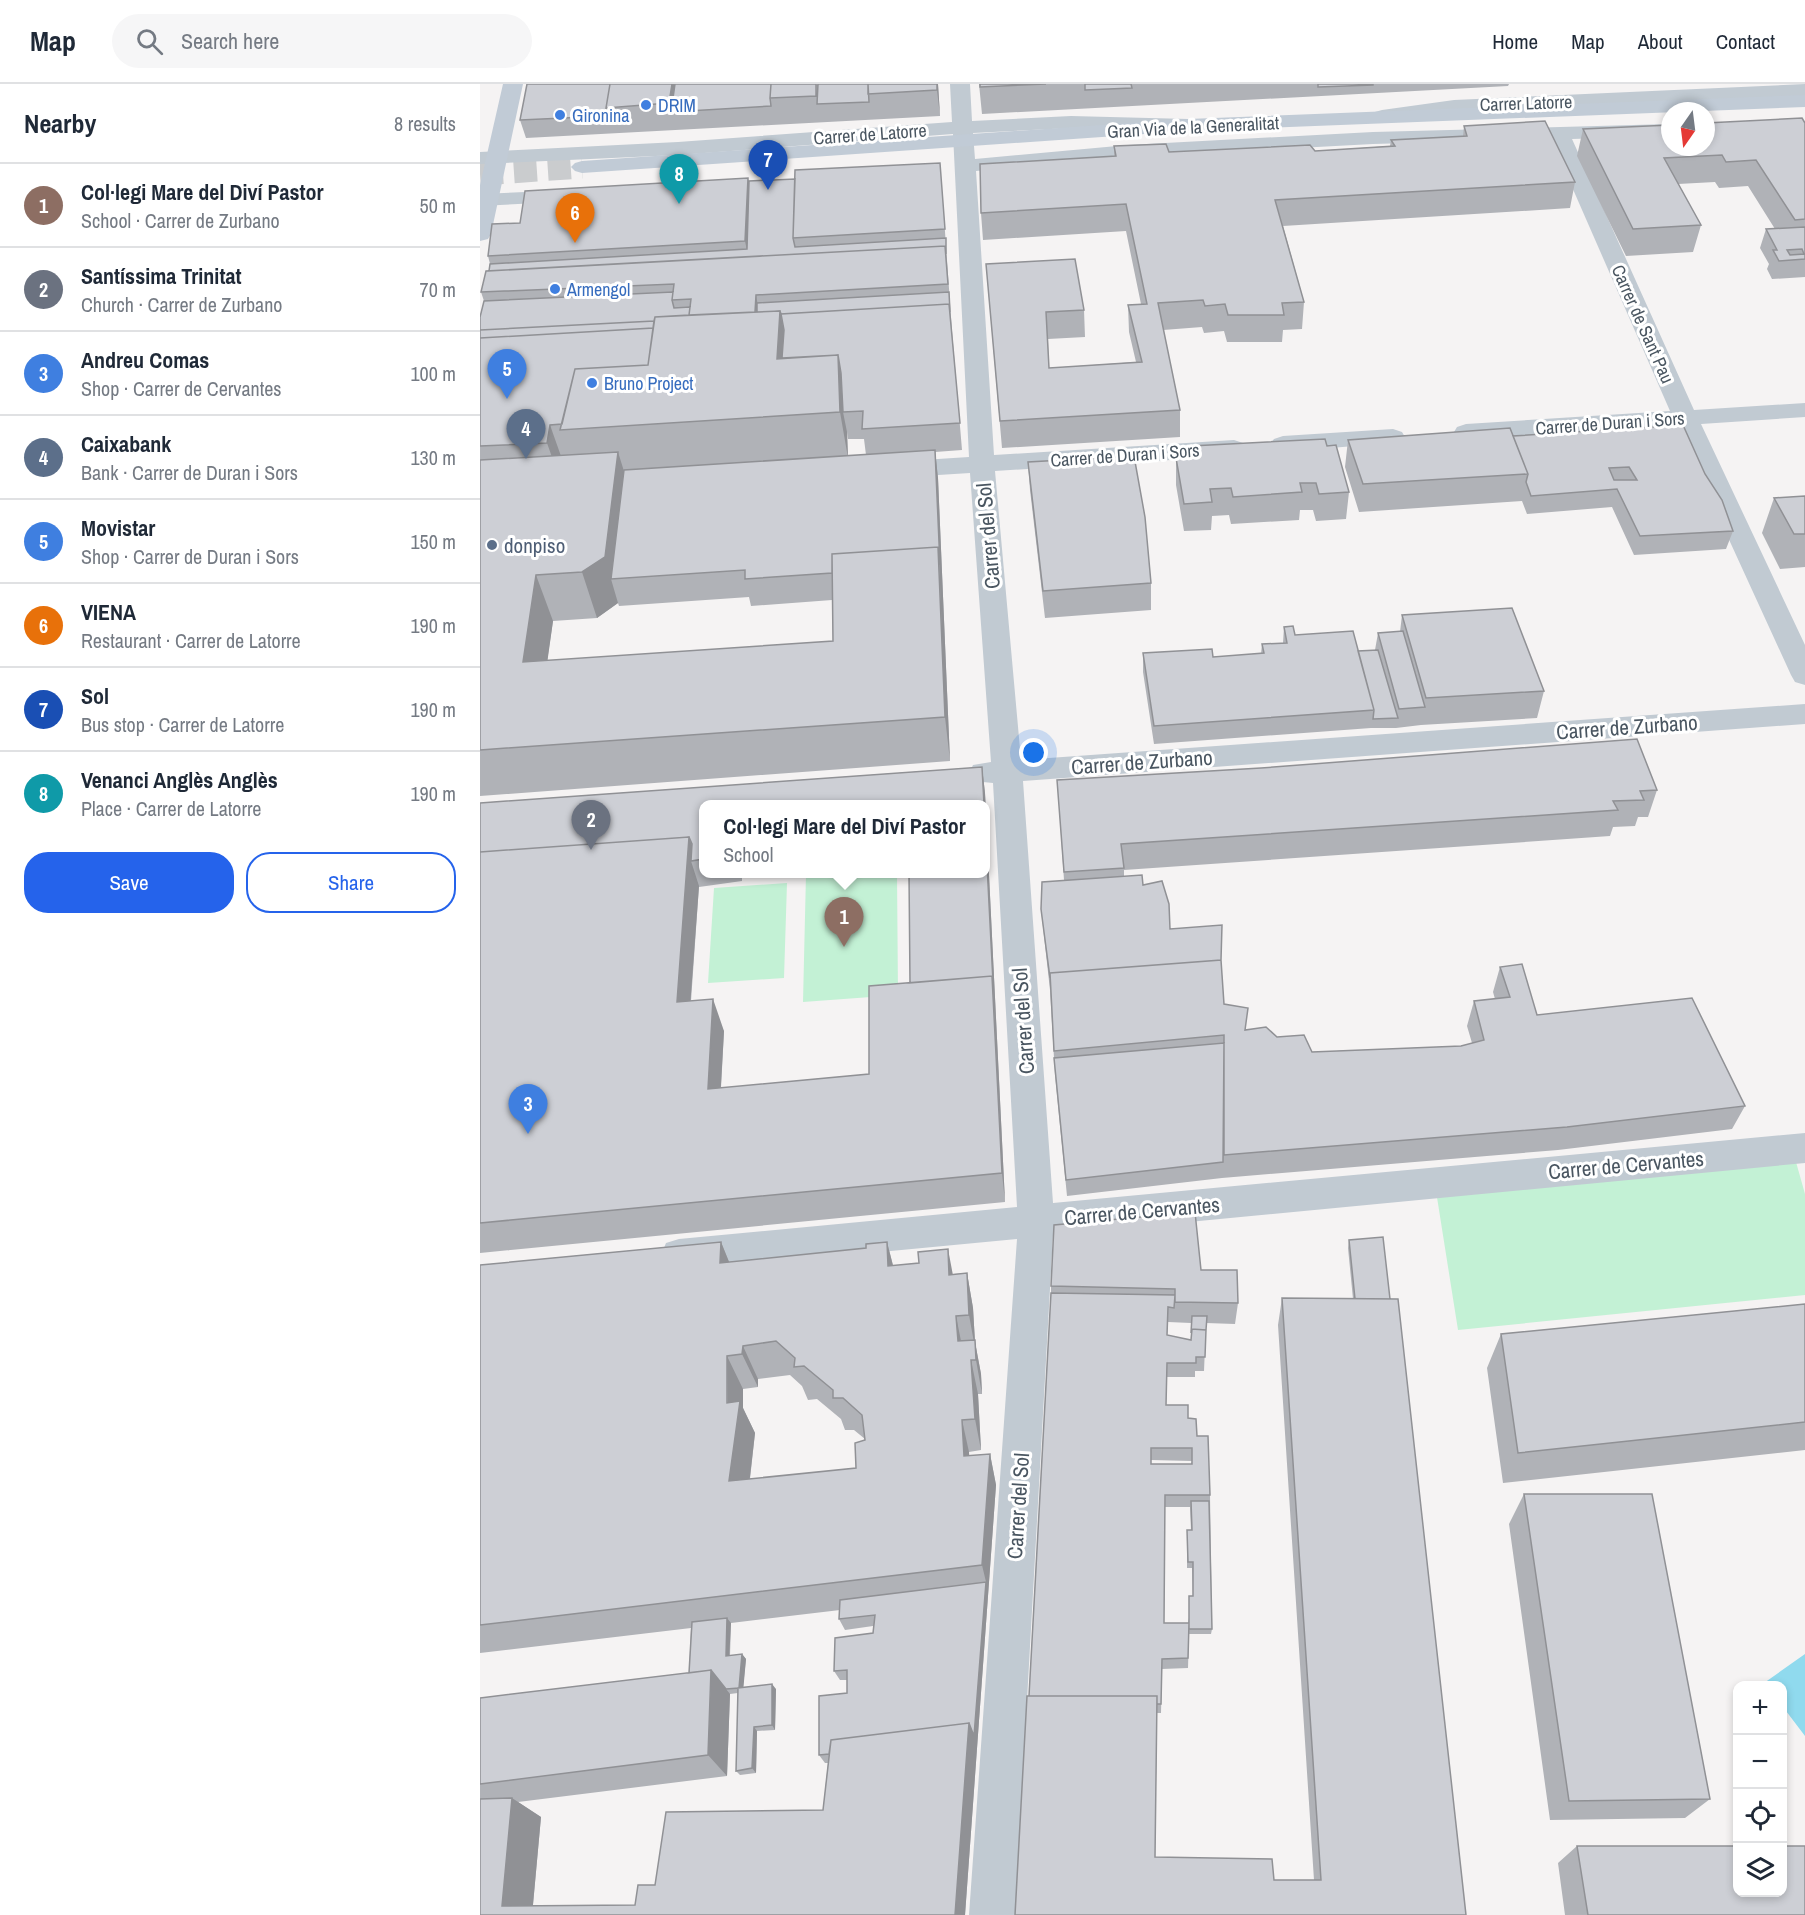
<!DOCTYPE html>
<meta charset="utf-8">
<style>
:root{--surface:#fff;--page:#f6f6f7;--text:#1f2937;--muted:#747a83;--line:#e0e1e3;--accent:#2563eb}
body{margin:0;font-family:"Archivo Narrow",sans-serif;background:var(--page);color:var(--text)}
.controls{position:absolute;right:18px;bottom:18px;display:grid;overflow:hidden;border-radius:12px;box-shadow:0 3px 9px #0003}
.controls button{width:54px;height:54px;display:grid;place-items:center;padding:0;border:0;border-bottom:2px solid var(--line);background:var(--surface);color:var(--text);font:30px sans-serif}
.compass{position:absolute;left:1181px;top:18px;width:54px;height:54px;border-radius:50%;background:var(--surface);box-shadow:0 3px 9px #0003;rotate:194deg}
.you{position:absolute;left:554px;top:669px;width:21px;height:21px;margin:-15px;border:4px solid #fff;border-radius:50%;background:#1a73e8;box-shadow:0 0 0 9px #1a73e833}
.badge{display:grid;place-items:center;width:39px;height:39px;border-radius:50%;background:var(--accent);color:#fff;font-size:20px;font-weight:700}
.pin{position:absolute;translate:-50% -50px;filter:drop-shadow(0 2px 3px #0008)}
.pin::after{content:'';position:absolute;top:32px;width:21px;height:18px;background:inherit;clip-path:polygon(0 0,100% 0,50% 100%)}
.popup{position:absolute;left:219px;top:716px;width:291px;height:78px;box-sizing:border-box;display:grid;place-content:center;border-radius:12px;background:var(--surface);filter:drop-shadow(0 2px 4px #0005);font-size:20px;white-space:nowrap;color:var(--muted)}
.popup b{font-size:22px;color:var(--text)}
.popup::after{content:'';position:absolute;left:50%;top:100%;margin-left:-12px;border:12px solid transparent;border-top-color:var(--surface)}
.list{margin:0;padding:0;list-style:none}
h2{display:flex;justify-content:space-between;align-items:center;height:78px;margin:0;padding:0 24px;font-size:26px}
h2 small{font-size:20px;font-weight:400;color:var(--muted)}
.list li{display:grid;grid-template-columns:39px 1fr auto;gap:18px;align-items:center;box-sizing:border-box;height:84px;padding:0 24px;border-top:2px solid var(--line)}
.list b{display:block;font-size:22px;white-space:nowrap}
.list p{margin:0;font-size:20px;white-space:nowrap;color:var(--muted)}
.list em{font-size:20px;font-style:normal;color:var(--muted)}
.actions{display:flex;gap:12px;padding:18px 24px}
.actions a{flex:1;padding:14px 0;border:2px solid var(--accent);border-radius:24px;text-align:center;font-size:21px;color:var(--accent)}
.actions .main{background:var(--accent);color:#fff}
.icon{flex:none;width:33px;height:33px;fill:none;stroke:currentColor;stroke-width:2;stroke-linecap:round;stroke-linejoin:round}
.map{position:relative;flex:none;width:1325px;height:1831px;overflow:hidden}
header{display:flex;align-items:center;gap:36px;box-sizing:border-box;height:84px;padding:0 30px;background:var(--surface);border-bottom:2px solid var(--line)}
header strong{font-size:28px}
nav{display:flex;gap:33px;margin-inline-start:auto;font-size:21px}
.search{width:420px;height:54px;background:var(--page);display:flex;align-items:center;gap:15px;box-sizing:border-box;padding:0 21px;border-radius:33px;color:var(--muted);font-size:22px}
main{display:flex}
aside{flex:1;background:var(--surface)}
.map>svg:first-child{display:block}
.green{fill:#c3f1d5}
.water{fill:#90daee}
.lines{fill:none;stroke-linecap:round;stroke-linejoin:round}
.secondary-tunnel{stroke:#caccce;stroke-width:23;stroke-dasharray:23 11;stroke-linecap:butt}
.street{fill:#c1cad2;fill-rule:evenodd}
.secondary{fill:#c1cbd6;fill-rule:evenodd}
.wall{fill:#b0b2b7;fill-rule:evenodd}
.shaded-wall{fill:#909195}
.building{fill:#cdcfd5;stroke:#909195;stroke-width:1.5;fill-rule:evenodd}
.shop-dot{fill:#3f7fe0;stroke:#fff;stroke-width:2}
.service-dot{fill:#5c6f8a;stroke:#fff;stroke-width:2}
.labels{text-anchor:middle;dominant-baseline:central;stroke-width:6;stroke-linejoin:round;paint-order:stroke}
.far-street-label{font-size:18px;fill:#4a5661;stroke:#fff}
.far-shop-label{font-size:18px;fill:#366cbe;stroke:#fff;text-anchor:start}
.street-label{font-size:21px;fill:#4a5661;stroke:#fff}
.service-label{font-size:21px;fill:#4e5e75;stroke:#fff;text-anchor:start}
</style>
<header>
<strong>Map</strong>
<div class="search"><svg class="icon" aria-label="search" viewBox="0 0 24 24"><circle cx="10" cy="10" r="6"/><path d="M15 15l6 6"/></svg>Search here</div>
<nav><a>Home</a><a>Map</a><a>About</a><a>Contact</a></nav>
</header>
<main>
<aside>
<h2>Nearby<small>8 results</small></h2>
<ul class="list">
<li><span class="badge" style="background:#8d6e63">1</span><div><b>Col·legi Mare del Diví Pastor</b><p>School · Carrer de Zurbano</p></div><em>50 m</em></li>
<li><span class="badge" style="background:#6b7280">2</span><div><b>Santíssima Trinitat</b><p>Church · Carrer de Zurbano</p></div><em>70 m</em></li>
<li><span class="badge" style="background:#3f7fe0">3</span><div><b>Andreu Comas</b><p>Shop · Carrer de Cervantes</p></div><em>100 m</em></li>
<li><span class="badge" style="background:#5c6f8a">4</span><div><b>Caixabank</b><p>Bank · Carrer de Duran i Sors</p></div><em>130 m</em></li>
<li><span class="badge" style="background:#3f7fe0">5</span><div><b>Movistar</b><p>Shop · Carrer de Duran i Sors</p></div><em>150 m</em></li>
<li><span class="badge" style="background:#e8710a">6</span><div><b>VIENA</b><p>Restaurant · Carrer de Latorre</p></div><em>190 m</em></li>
<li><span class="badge" style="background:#1a4fb4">7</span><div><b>Sol</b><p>Bus stop · Carrer de Latorre</p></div><em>190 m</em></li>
<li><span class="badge" style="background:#0f9aa8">8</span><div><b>Venanci Anglès Anglès</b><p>Place · Carrer de Latorre</p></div><em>190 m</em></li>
</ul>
<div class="actions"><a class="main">Save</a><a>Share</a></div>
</aside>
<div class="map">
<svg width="1325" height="1831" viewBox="0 0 1325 1831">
<rect width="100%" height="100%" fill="#f5f3f3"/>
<path class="green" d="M326,790h91l1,121 -95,7z
M307,799l-3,95 -76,5 6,-95z
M1316,1078l9,32v101l-347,35 -22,-139z"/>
<path class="water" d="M1325,1570v82l-22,-29 -1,-21 -18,-3z"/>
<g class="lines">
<path class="secondary-tunnel" d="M0,90l102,-7"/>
<path class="street" d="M470,0h20l2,37 99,-5 117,3 7,2 3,4 -3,4 -7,2 -117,-3 -98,5 2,26 153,-14 245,-13 297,-8v12l-98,3 122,271 111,-7v14l-104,7 104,221v40l-10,-3 -4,-7 -114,-249 -211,14 -9,-3 -3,-5 3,-5 9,-3 204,-13 -119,-272 -178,5 -245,13 -152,14 18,284 240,-15 9,3 4,5 -4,5 -9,3 -239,15 26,289 784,-56v20l-782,57 30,422 752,-70v30l-752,72 -38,680h-46l48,-676 -338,32 -13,-4 -5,-12 5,-12 13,-4 338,-32 -24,-424 -20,-2 -4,-8 4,-8 18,-3 -21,-289 -79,5 -9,-2 -4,-6 4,-6 9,-2 78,-5 -16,-323 -275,21 -198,9v-12l198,-10 274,-20z
M1325,0v12l-351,16 -72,10 -7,-2 -3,-4 3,-4 7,-2 72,-10z
M90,106l8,1 3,5 -3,5 -98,5v-12z
M913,345l9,3 3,5 -3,5 -119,10 -9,-3 -4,-5 4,-5 9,-3z"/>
<path class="secondary" d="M23,0h20l-32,150 -3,5 -8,2v-56z
M1325,11v12l-617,24 -606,42 -7,-2 -4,-4 4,-4 7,-2 606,-42z"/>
</g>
<path class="wall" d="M47,0h411l2,32 -414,22 -6,-18z
M499,0h530l-1,2 -526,28z
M1325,39v154l-33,2 -5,-10 2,-5 -9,-16 6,-19h9l-27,-43 -29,2 -4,-6 -37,2 23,41 -8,27 -67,4 -49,-100 6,-27z
M984,42l111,56 -5,26 -287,18 21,76 -2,27 -19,1 -1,12h-55l-3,-11 -20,2 -2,-6 -39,3 17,80v27l-178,11 -16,-184 98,46 1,27 -37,2 1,29 87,-6 -7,-30 -1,-27 13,-1 -15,-73 -143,9 -2,-27 133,-57v-10l55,6 146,-1 75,-5 1,-6 72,-4z
M269,102l193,3 10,142 10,119 -27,2 3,26 12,283 -470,35v-479l4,-16 -3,-9 8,-21 1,-7 -2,-8 32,-33zM367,348l1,7h16l2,16 -18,1zM269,513l2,9 81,-6 1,41 -286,20 6,-40 44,-3 21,-15 1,3z
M1033,352l192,38 28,57 -7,18 -92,6 -22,-48 -85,7 -5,-13 -163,11 -14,-45 3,-27z
M711,362h136l22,46 -3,27 -30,2 -3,-11h-13l-1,10 -68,4 -2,-9 -17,1 -1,14 -27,1 -8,-46v-27l14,-1z
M548,378l123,121v27l-106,8 -15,-128z
M1325,412v71l-25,2 -18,-36 12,-35z
M922,531l142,76 -7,27 -116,7 -25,3h-25l-217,16 -11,-72v-19l70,4 48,-3 1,-10 21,-1 1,-16 11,8 63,16 17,-1 3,-17 22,-1z
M502,683l3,26 20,409 -525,51v-450zM223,720h282l-75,179 -41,91 -148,14 3,-57 -33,-30 8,-115v1l43,-6v-8h-39z
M1177,706l-9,27h-10l-3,9 -22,1 -3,9 -486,34v6l19,9 27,44 51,31 3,44 22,26 31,7 35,15 149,-6 11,-3 -5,-17 7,-25 21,-2 -2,-7 7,-25 37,48 208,91 -13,23 -174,21 -336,28 -155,18 -12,-121 -5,-85 -9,-81 23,-29 -5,-74z
M869,1156l41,59 76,616h-451l14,-219 22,-403v-7l150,-16 37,33 -3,21 -29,-1 -2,48h-9v6h-28l-1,28 22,13 9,18 13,59 2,134 -1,5h-22l-1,34 -26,1 -1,44h-4l-2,144 119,23h40l-36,-555 4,-27 71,1 -5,-51zM688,1238l23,1v17l-24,-5zM671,1376l41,1 -1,3h-40zM685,1423h25l1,23 -4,6v32h5l1,28 -5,27h-24z
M241,1158l8,20 137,-14 21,-6 6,23 60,9 14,-1 6,35 2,34 6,32 1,20h-4l3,56 -12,2v4l21,-2 6,31 -31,430h-485v-217l209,-25 2,-45 -211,25v-388zM310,1291l12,11 6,14 9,-1 24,20 4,11h9l11,9 -9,29 -106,11 5,-46 -12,-25v-19l15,-2v-8zM360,1526l-1,9 6,11 28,-4v7l-39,38 6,9h7v13l-28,62 6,8h3l-5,47 -168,75 -20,20h-102l8,-88 -23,-15 209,-26 3,-82 8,-1 -2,78 4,4 16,-2 1,-42 18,-1 1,-41 -33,-2 3,-28 -4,-5 -12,2 1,-33z
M1325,1220v146l-302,33 -16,-115 14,-34z
M1044,1410l186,305 -25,19 -135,2 -41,-296z
M1097,1762l228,69h-240l-7,-52z"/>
<path class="shaded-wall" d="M192,0h10l-11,28 -2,-9z
M457,0h1l2,32 -3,-26z
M268,94l5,27 -3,60 -5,-24z
M276,211l5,28 -6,-8z
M300,227l9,46 -12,2z
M358,271l7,45 -2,12 4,20 1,26 -8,-46z
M70,341l12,34 -3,18 -12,-34z
M455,366l3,28 12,283 -5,-44z
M138,368l14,45 -21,82 7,24 -21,15 -15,-46z
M56,491l17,46 -12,86 -18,-45z
M502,683l3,26 20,409 -3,-29 -17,-348v-21h-1z
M209,753l8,23 -6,1 8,25 -11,148 -11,-32z
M233,915l11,32 -5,88 -11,-30z
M241,1158l15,37 -16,-16z
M407,1158l9,36 -8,-12z
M468,1165l7,37 -6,-11z
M487,1189l6,35 2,34 6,32 1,20 -6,-34 -1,-12 -6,-33z
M476,1232l7,35 -5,-10z
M263,1262l15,33v8l-16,-33z
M247,1272l16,33v19l12,25 -9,78 -17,-30z
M491,1276l7,34 3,56 -6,-31z
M482,1336l7,32 2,35 -7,-31z
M510,1370l6,31 -31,430h-10l14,-192 17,-141 -4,-17z
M247,1534l4,5 -2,38 -3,-5z
M262,1570l4,5 -3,33 -4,-4z
M231,1586l19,24 -3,82 -19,-21z
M292,1600l4,5 -1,41 -3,-5z
M274,1643l3,4 -1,42 -4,-5z
M32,1714l29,19 -9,98 -30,-9z"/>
<path class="building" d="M47,0h83l-4,24 2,8 -88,4z
M130,0h62l-3,19 -63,5z
M195,0h96l-1,14 1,8 -100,6z
M291,0h45v12l-46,2z
M338,0h50l1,18 -52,2z
M388,0h69v6l-69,4z
M500,0h66l-66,3z
M605,0h46l1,4 -47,2z
M838,0h55v1l-55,2z
M1322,34l3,5v96l-10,1 -39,-60 -30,2 -4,-7 -58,3 37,67 -68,4 -50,-100 87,-4v22h36v-24z
M1065,37l30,61 -300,18 29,102 -22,1 2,12h-56l-3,-11 -20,2 -2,-6 -45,3 22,107 -180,11 -14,-157 89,-5 9,51 -38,2 3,56 93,-6 -14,-57 19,-1 -21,-100 -145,9 -1,-49 136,-8 -2,-10 52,-2 3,8 141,-7 5,6 80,-5 -4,-6 76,-4 -3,-10z
M460,79l5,66 -152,9 2,-68z
M268,94l-3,63 -257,15 4,-32 28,-1 5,-32z
M315,95l-2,59 2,9 151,-9v16l-1,-8 -456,25 1,-7 257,-15 2,-68z
M1325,143v32l-26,2 -6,-11h4l-11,-21zM1322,165l2,5 -14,1 -3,-5z
M465,162l3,38 -192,11 -1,17 -66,3 2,-16 -19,1 2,-16 -193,8 5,-21z
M193,208l-1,8 2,8 16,-1 -1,8 -34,2 -1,4 -174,9v-13l4,-16z
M469,208l1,20 -1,-8 -168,10 -1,-3 -23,1v-9z
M469,220l11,119 -98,6 1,-18 -20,1 -2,-39 -3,-18 -56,3 2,-28 -3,-16z
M300,227l-3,48 61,-4 2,57 -280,18 15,-61 73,-4 7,-48z
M174,237l-1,7 -173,10v-8z
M173,244l-5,37 -73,4 -13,55 -12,1 -3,18 -67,3v-108z
M1203,341l22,49 17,26 11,31 -93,5 -23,-47 -86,7 -5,-14 2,-8 -15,-38zM1149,383l8,13h-23l-5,-12z
M1030,344l18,46 -165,10 -15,-44z
M845,355l2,7 9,-1 13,47 -30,2 -3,-11h-16l2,9 -69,5 -2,-9 -21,1 2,13 -28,2 -8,-46 16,-1 -1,-11z
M455,366l5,115 -2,-18 -106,7v19l-87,6v-9l-134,9 13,-109z
M138,368l-13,105 -23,15 -46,3 -13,87 310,-21 -1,-87 106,-7 7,170 -465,33v-290z
M654,372l11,61 6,66 -108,8 -15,-129z
M1325,412v38h-11l-20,-36z
M1032,524l32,83 -118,7 -24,-83z
M813,542l2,9 58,-4 21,79 -220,16 -11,-73 69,-4 1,8 51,-4 -2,-9 25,-1 -3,-16z
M923,547l22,76 -26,2 -21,-76z
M898,566l20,68 -25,1 1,-9 -16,-59z
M1157,655l20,51 -17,1 4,9 -31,1 5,9 -497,34 3,24 -60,4 -7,-92 204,-12z
M502,683l2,37h-281v55l-12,2 1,-17 -3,-7 -209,15v-49z
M505,741l8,157 -1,-6 -82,7 -1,-110h76z
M209,753l-12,165 36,-3 -5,90 161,-15v-88l123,-10 10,197 -522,50v-371z
M662,791l1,10 19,-4 7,23 1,25 52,-4 -1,35 -171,13v5l-9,-69 1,-27z
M741,876l3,44 24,4 -3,22 21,-3 11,10 27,-2 8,17 149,-6 23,-6 -10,-39 36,-4 -10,-30 22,-3 15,51 155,-17 53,108 -178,21 -343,28v-120l-170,16 -4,-78z
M744,959l-1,119 -157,18 -12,-122z
M715,1128l6,58h36l1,33 -63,-1v-13l-124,-3 3,-61z
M903,1153l7,62h-35l-6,-59z
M241,1158l-1,21 146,-15v-4l21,-2 1,24 31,-3 -1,-11 30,-3 1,26 18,-2 2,42 -13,1 2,25 17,-1 1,20h-5l4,59 -13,1 2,36 26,-2 -8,111 -502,60v-360zM296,1257l19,17 -1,9 10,-1 29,24v8h10l19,17 3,25 -10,3 1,25 -127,13 11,-80 -13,2v-47l15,-2 1,-8z
M571,1209l124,2 -1,13 -6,-1 -1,28 24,5 1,-11 14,1 -1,27h-9v6h-29l-1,42h22v13l8,1 1,17h11l2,59h-45l-1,128h25l-1,35 -26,1 -1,45h-4v-8h-128zM671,1364h41v16h-41z
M802,1214l116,1 68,616h-451l12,-219h130l-2,161 117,2 2,21h47z
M1325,1220v118l-287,31 -17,-119z
M712,1232h15l-1,14 -14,-1 -1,4z
M1044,1410h128l58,305 -141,2z
M711,1417h18l3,128h-23v-33h4v-34h-5l-1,-32h5z
M506,1498l-12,154 -5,-13 -138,17 -2,14 -10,1v-59l28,-3v-23l-13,1 1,-33 38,-5 2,-18 -36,4 1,-19z
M247,1534l-1,38 16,-2 -3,34 -13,1 -15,-19 -22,3 3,-51z
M231,1586l-3,85 -228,29v-86z
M292,1600v41l-18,2 -2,41 -16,3 2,-83z
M489,1639l-14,192h-475v-116l32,-1 -10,108 133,-1 3,-20h17l11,-73 157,-2 8,-70z
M1097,1762h160v47h45v-47h23v69h-217z"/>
<g class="shop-dot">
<circle cx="166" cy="21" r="6"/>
<circle cx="80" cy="31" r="6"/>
<circle cx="75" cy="205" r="6"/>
<circle cx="112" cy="299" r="6"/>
</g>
<circle class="service-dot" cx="12" cy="461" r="6"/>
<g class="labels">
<g class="far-street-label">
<text transform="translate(1046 19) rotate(-2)">Carrer Latorre</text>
<text transform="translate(713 43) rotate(-3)">Gran Via de la Generalitat</text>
<text transform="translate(390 50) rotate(-4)">Carrer de Latorre</text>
<text transform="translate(1163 240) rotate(66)">Carrer de Sant Pau</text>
<text transform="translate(1130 339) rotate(-4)">Carrer de Duran i Sors</text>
<text transform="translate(645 371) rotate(-4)">Carrer de Duran i Sors</text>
</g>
<g class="far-shop-label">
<text x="178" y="21">DRIM</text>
<text x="92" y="31">Gironina</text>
<text x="87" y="205">Armengol</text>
<text x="124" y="299">Bruno Project</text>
</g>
<g class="street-label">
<text transform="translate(508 452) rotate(-95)">Carrer del Sol</text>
<text transform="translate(1147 643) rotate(-4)">Carrer de Zurbano</text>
<text transform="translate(662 678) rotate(-4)">Carrer de Zurbano</text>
<text transform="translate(543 937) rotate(-94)">Carrer del Sol</text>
<text transform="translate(1146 1081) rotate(-5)">Carrer de Cervantes</text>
<text transform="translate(662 1127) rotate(-5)">Carrer de Cervantes</text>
<text transform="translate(538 1422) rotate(-86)">Carrer del Sol</text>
</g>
<g class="service-label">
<text x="24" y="461">donpiso</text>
</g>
</g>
</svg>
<div class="controls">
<button>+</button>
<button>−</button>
<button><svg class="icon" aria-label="locate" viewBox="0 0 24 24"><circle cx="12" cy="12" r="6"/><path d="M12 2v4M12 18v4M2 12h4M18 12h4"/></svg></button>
<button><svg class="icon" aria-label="layers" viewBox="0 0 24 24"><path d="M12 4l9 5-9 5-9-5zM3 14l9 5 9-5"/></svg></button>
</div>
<svg class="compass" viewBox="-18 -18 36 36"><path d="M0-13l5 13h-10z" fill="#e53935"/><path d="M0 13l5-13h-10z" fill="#747a83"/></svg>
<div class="you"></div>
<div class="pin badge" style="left:364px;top:863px;background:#8d6e63">1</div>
<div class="popup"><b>Col·legi Mare del Diví Pastor</b>School</div>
<div class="pin badge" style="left:111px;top:766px;background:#6b7280">2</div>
<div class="pin badge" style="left:48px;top:1050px;background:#3f7fe0">3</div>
<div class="pin badge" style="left:46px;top:375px;background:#5c6f8a">4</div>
<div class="pin badge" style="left:27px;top:315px;background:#3f7fe0">5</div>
<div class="pin badge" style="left:95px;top:159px;background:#e8710a">6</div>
<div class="pin badge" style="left:288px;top:106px;background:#1a4fb4">7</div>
<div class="pin badge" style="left:199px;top:120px;background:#0f9aa8">8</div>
</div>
</main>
